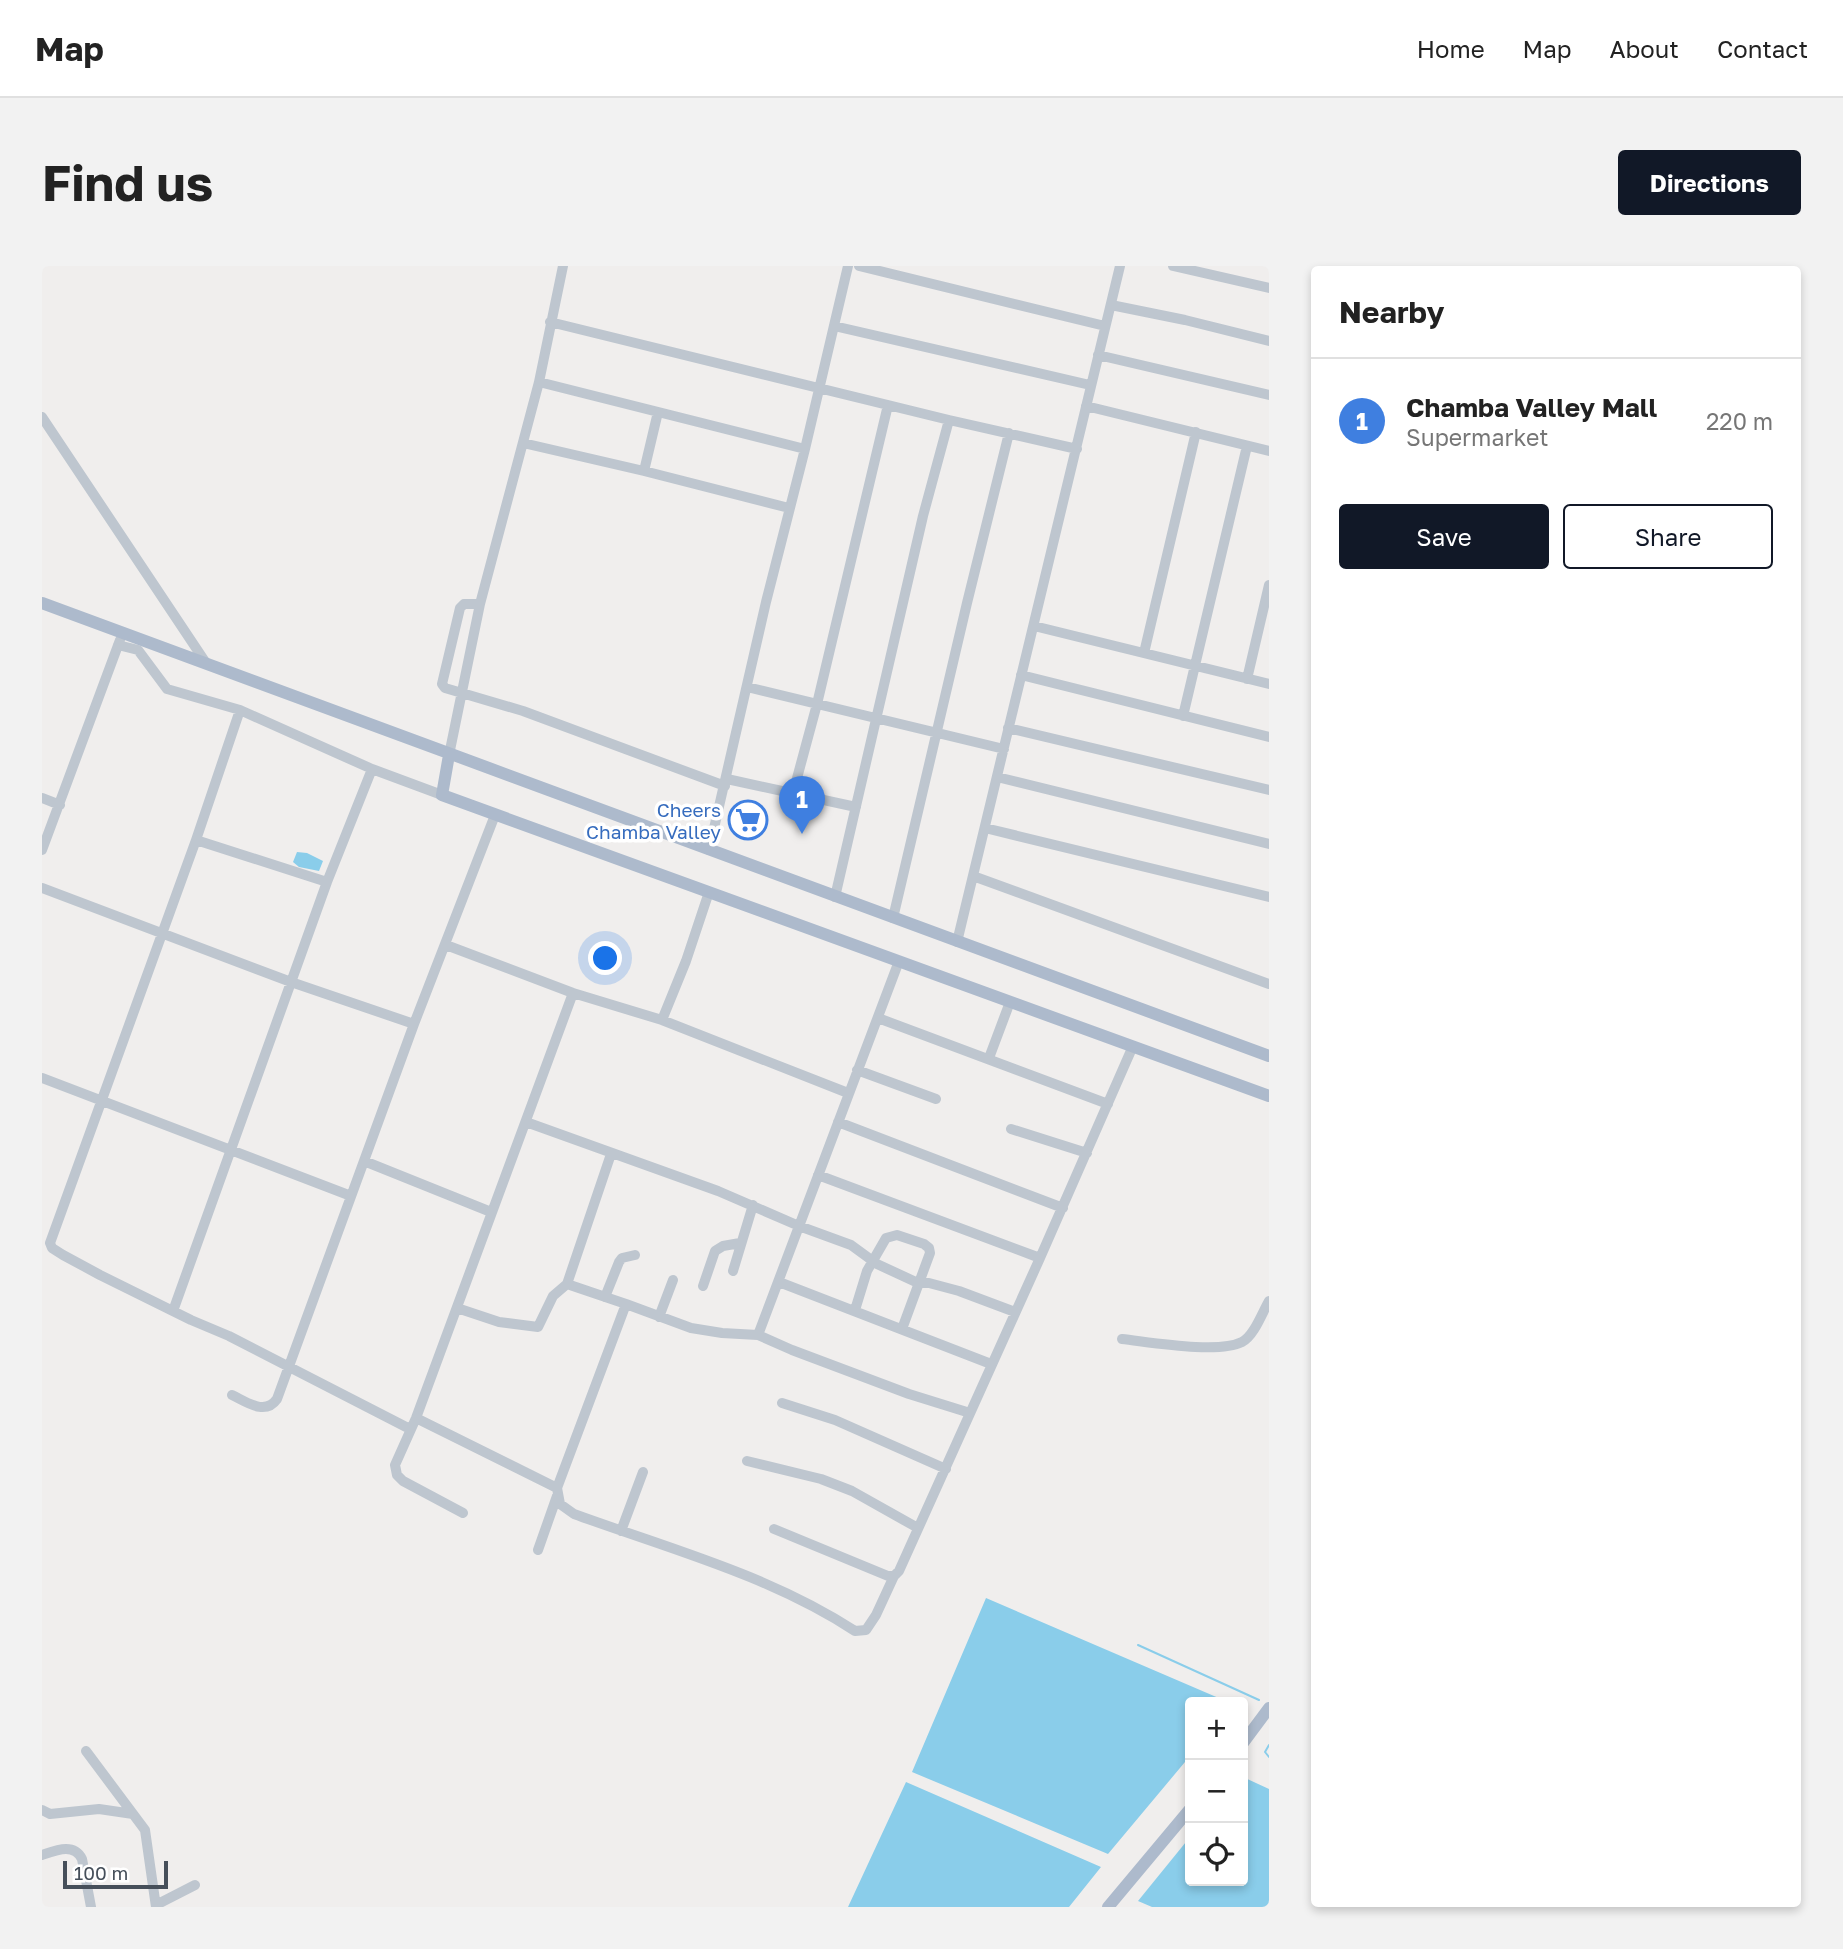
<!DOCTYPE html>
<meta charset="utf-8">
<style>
:root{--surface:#fff;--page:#f2f2f2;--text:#222;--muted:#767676;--line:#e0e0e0;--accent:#111827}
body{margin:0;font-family:"Golos Text",sans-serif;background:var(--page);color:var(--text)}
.controls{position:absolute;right:21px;bottom:21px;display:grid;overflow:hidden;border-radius:7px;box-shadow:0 4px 10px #0003}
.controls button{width:63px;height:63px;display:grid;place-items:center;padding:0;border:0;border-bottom:2px solid var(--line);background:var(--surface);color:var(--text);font:35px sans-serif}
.scale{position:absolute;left:21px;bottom:18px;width:105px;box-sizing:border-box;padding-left:7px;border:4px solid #464f5a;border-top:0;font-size:19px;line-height:24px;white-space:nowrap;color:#464f5a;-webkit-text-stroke:5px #fff;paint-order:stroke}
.you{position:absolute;left:564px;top:693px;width:24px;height:24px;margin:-18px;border:5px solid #fff;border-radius:50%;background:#1a73e8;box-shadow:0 0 0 10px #1a73e833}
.badge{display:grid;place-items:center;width:46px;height:46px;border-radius:50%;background:var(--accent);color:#fff;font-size:23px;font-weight:700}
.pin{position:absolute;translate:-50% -58px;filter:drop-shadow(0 2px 4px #0008)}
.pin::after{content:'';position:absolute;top:37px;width:24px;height:21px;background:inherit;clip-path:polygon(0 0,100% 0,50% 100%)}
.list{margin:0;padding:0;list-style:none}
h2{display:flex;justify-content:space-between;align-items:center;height:91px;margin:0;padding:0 28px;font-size:30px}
h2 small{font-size:23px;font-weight:400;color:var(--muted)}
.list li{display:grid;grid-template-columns:46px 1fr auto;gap:21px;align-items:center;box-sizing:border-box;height:126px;padding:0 28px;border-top:2px solid var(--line)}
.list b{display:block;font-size:26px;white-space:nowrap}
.list p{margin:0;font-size:23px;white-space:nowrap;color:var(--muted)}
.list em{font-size:23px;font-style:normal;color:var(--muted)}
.actions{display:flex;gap:14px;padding:21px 28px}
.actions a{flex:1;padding:16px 0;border:2px solid var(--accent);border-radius:7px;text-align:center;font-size:24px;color:var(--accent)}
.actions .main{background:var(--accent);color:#fff}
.icon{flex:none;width:38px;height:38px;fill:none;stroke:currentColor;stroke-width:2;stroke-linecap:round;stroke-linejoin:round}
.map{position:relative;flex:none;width:1227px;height:1641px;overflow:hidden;border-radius:7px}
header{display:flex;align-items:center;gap:42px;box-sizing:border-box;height:98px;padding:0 35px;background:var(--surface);border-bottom:2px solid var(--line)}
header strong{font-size:33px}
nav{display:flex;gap:38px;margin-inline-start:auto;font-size:24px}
.intro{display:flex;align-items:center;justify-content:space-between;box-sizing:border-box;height:168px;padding:0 42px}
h1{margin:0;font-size:49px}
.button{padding:18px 32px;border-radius:7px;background:var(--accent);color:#fff;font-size:24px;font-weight:700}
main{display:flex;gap:42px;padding:0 42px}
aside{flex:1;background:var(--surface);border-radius:7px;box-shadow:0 4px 10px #0003}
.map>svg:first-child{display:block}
.water{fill:#8acdea}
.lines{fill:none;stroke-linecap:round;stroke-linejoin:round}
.stream{stroke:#8acdea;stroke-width:2}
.minor{stroke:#bec6cf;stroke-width:10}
.major{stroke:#adbacc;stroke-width:12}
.labels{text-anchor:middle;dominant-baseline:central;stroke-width:7;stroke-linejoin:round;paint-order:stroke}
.shop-label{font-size:19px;fill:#366cbe;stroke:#fff;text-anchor:end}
</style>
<header>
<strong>Map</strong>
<nav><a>Home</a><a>Map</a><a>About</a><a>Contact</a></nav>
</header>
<div class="intro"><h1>Find us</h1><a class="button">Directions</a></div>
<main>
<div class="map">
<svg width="1227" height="1641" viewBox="0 0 1227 1641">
<rect width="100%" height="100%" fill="#f0eeed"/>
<path class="water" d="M255,586l10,1 16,8 -4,10 -20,-4 -6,-5z
M944,1332l242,104h-38v54l-82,98 -196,-82z
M1201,1511l26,12v118h-117l-14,-6 52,-64v44h53z
M864,1516l195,85 -32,40h-221z"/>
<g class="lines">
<path class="stream" d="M1096,1379l121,55
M1227,1479l-4,7 4,5"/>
<path class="minor" d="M817,0l246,60
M1131,0l96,22
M1069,39l74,15 84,21
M508,56l399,98 128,29
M792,60l256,59
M1056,89l171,40
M497,116l266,67
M1044,140l183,45
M0,151l164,246
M481,177l121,28 145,37
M602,205l14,-59
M438,338h-16l-4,4 -18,76 3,4 78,23 202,75
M992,360l235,58
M76,379l20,5 29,39 73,21 132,59 70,26
M1102,387l52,-221
M979,409l248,62
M1205,413l22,-94
M705,421l257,62
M198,444l-44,130 -146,403 2,5 11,7 37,20 91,45 38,16 181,93
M1141,450l64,-270
M966,462l261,62
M407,489l31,-151 59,-222 24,-116
M955,511l272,67
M685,513l129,28
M751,527l24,-89 71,-299
M0,532l18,7
M943,562l284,69
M154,574l131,42
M0,584l78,-210
M667,584l57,-248 39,-153 43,-183
M931,610l296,108
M0,622l249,94 123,42
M793,631l88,-381 26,-96
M851,652l74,-315 42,-170
M915,676l163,-676
M404,679l127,48 89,27 186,73
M836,752l230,86
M620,754l24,-59 23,-69
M947,792l21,-56
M815,804l79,29
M0,812l309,118
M484,856l192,69 81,35 52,19 26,19 41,19h11l30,8 56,21
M796,856l225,86
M969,863l76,24
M322,895l127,51
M776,909l222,83
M691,1005l20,-66
M737,1016l212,82
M525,1018l59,20 -69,184 3,16 14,10c96,35 195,61 281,117l11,-1 10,-15 18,-39
M661,1020l12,-35 8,-5 17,-3
M563,1031l14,-35 3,-4 13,-3
M584,1038l65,24 31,5 36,2 34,15 117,44 61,19
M415,1042l42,14 39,5 15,-31 14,-12 44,-130
M813,1044l12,-39 19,-33 11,-3 27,9 5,4 1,5 -28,76
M131,1045l154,-429 45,-113
M617,1051l14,-37
M716,1069l141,-374
M1080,1073c28,3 96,15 120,3 12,-6 20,-29 27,-41
M190,1129c15,7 33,21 45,4l137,-375 81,-209
M740,1137l53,17 111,49
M374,1152l141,70
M705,1195l74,18 31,12 66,37
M421,1247l-60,-32 -6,-6 -2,-10 21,-47 157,-425
M732,1263l114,47h6l5,-5 141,-313 93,-212
M579,1265l22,-59
M496,1284l19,-54
M44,1485l59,79 11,77
M0,1544l8,4 49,-5 34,5
M0,1589c15,-5 32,-12 40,4l9,48
M114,1639l39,-20"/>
<path class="major" d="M0,337l1227,453
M407,489l-7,40 827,301
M1201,1477l26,-35
M1066,1641l82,-98"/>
</g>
<defs>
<symbol id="supermarket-ring" viewBox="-11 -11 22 22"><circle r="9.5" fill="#fff" stroke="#3f7fe0" stroke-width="1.5"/><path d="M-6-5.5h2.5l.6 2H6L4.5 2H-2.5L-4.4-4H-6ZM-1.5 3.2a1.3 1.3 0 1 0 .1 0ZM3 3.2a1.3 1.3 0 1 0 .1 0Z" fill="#3f7fe0"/></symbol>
</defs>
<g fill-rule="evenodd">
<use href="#supermarket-ring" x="684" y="532" width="44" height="44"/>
</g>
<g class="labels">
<g class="shop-label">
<text x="679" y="543">Cheers<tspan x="679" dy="22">Chamba Valley</tspan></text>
</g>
</g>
</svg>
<div class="controls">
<button>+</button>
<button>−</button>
<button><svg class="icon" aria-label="locate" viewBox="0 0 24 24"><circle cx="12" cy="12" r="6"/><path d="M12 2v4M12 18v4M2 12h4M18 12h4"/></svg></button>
</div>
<div class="scale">100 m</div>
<div class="you"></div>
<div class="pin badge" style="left:760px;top:568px;background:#3f7fe0">1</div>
</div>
<aside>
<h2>Nearby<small></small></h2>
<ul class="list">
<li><span class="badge" style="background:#3f7fe0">1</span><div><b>Chamba Valley Mall</b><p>Supermarket</p></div><em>220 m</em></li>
</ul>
<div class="actions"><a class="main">Save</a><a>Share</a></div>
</aside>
</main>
